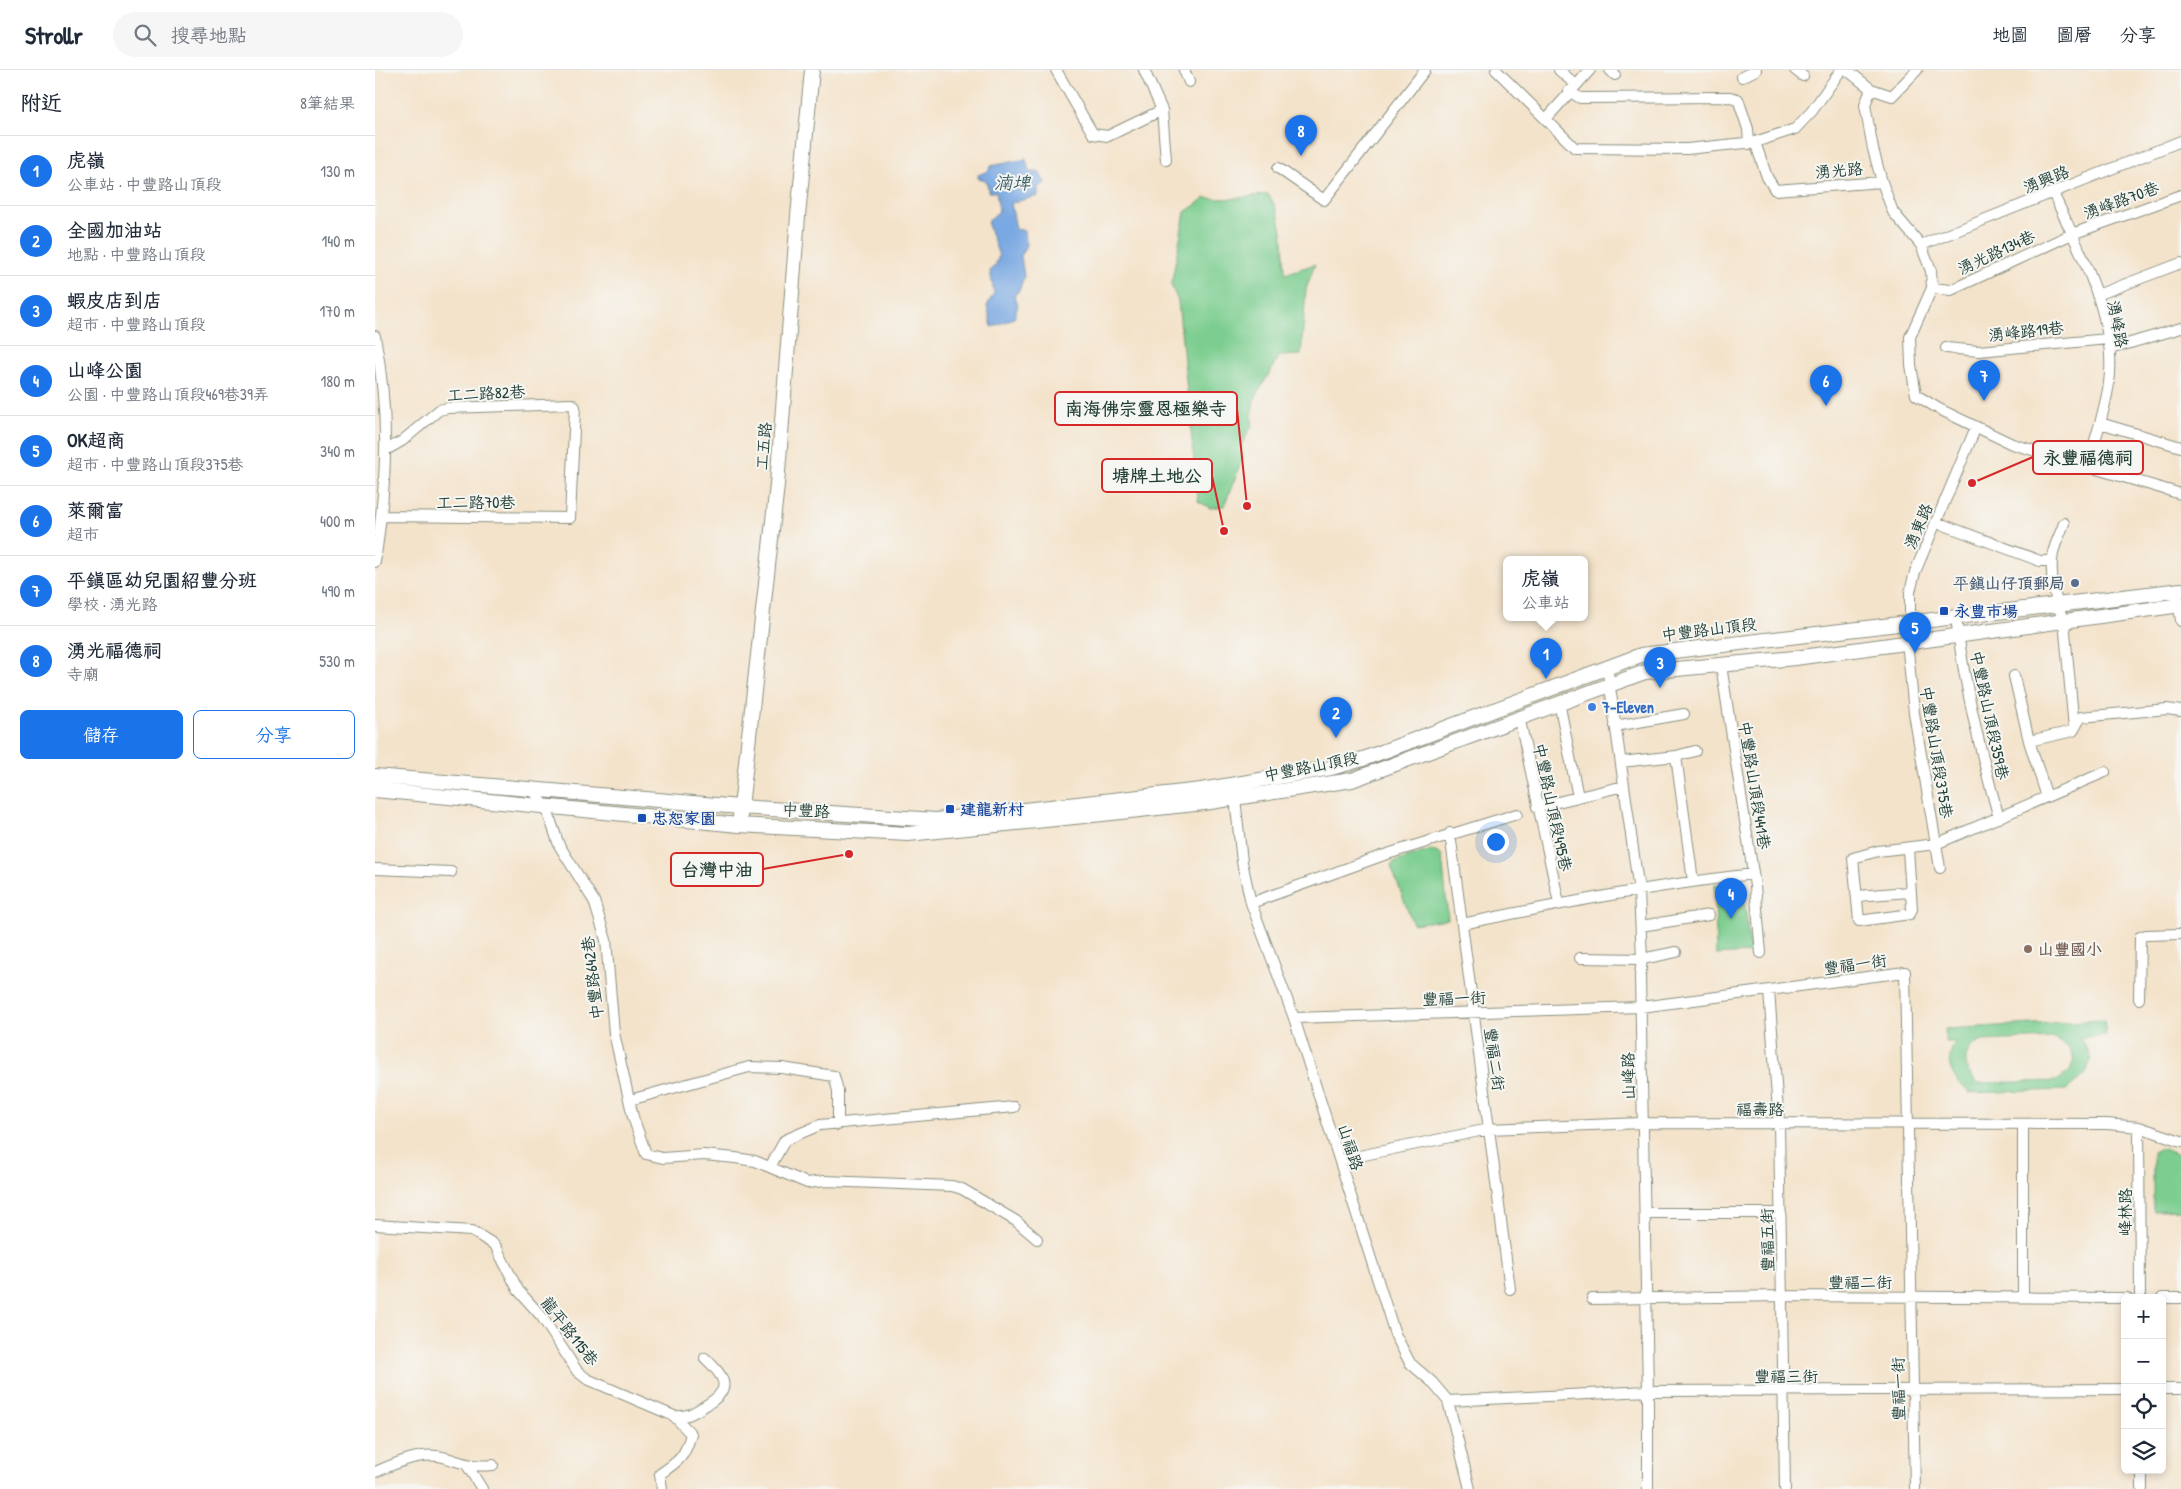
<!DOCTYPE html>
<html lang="zh-TW">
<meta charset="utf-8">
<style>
:root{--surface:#fff;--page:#f6f6f7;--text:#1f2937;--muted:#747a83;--line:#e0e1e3;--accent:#1a73e8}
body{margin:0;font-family:"Patrick Hand","LXGW WenKai TC",sans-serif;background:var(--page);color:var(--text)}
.controls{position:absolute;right:15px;bottom:15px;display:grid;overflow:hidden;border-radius:8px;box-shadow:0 2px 8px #0003}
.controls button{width:45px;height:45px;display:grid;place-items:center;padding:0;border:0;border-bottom:1px solid var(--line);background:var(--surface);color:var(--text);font:25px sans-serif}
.you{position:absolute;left:1120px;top:771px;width:18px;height:18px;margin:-12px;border:4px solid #fff;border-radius:50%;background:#1a73e8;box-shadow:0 0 0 8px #1a73e833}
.badge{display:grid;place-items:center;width:32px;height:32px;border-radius:50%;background:var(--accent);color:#fff;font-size:16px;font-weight:700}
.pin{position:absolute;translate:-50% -41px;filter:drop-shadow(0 1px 2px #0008)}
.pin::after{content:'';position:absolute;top:26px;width:18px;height:15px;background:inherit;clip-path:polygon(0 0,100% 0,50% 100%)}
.popup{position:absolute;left:1128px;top:486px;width:85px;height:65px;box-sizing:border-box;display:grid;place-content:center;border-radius:8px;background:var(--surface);filter:drop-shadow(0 1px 4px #0005);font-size:16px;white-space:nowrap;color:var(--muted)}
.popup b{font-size:19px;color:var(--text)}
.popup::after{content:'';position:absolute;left:50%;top:100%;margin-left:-10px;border:10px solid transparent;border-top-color:var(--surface)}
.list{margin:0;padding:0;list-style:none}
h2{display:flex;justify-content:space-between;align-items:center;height:65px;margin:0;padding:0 20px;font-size:21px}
h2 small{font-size:16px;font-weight:400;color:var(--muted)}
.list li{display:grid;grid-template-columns:32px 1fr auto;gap:15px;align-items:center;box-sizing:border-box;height:70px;padding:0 20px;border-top:1px solid var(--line)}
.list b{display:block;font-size:19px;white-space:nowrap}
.list p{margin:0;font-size:16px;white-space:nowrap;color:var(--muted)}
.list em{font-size:16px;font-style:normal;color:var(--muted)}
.actions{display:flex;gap:10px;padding:15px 20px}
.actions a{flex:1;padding:11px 0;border:1px solid var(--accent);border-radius:8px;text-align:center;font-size:18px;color:var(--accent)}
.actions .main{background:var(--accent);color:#fff}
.icon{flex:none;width:28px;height:28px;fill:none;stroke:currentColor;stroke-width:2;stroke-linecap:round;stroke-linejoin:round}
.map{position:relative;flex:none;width:1806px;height:1419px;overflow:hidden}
header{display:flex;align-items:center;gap:30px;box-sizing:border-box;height:70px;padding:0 25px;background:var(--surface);border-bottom:1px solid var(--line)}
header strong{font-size:24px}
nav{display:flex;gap:28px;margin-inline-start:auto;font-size:18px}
.search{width:350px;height:45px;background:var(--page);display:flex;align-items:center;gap:12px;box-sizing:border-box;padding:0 18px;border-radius:28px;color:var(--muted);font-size:19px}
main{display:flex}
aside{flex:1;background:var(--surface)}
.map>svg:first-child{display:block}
.green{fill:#7bcd8f;stroke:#4d8562;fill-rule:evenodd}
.water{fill:#79a8e2;stroke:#4c728b}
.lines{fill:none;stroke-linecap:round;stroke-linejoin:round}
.street-casing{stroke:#8a9080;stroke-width:12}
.secondary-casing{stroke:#8a9080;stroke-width:16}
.street{stroke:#fff;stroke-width:10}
.secondary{stroke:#fff;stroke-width:14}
.service-dot{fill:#5c6f8a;stroke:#f6f6f2;stroke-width:2}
.transit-dot{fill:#1a4fb4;stroke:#f6f6f2;stroke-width:2}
.shop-dot{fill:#3f7fe0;stroke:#f6f6f2;stroke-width:2}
.education-dot{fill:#8d6e63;stroke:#f6f6f2;stroke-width:2}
.labels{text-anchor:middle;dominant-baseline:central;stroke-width:4;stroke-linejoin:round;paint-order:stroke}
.street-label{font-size:16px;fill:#1f3d34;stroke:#f6f6f2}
.service-label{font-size:16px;font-weight:bold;fill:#4e5e75;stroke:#f6f6f2;text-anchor:end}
.transit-label{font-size:16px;font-weight:bold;fill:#164399;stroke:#f6f6f2;text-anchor:start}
.shop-label{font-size:16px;font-weight:bold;fill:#366cbe;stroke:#f6f6f2;text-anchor:start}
.education-label{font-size:16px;font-weight:bold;fill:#785e54;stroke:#f6f6f2;text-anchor:start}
.water-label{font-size:18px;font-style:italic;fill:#3a5d68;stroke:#f6f6f2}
.leader{fill:none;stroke:#d62828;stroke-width:2}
.callout-dot{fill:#d62828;stroke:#f6f6f2;stroke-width:2}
.callout{fill:#f6f6f2;stroke:#d62828;stroke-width:2}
.callout-label{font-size:18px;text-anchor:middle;font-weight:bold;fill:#1f3d34}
</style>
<header>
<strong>Strollr</strong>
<div class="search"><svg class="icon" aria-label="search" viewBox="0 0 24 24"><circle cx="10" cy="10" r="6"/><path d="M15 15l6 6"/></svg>搜尋地點</div>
<nav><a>地圖</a><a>圖層</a><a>分享</a></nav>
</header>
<main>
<aside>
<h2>附近<small>8筆結果</small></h2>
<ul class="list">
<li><span class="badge">1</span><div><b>虎嶺</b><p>公車站 · 中豐路山頂段</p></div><em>130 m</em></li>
<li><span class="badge">2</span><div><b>全國加油站</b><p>地點 · 中豐路山頂段</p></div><em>140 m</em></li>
<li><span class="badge">3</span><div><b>蝦皮店到店</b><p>超市 · 中豐路山頂段</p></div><em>170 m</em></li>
<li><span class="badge">4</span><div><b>山峰公園</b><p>公園 · 中豐路山頂段469巷39弄</p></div><em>180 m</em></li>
<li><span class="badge">5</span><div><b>OK超商</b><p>超市 · 中豐路山頂段375巷</p></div><em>340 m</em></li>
<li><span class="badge">6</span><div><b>萊爾富</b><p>超市</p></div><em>400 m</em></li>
<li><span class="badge">7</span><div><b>平鎮區幼兒園紹豐分班</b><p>學校 · 湧光路</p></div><em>490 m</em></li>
<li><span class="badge">8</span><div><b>湧光福德祠</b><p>寺廟</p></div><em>530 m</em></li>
</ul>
<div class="actions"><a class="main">儲存</a><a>分享</a></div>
</aside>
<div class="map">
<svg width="1806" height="1419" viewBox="0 0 1806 1419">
<rect width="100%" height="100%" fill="#f6f6f2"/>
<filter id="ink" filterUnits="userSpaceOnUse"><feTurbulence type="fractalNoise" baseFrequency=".02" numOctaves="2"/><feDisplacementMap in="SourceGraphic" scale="10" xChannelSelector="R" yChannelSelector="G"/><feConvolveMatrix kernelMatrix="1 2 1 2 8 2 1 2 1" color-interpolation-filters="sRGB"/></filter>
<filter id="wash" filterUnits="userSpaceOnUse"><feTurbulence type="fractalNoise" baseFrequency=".0096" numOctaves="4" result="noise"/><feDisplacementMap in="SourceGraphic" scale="20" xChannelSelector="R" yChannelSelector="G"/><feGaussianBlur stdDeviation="1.12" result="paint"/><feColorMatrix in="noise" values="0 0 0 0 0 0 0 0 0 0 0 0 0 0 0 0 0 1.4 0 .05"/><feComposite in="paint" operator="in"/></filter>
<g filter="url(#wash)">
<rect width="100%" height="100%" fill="#f4e3cb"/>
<path class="green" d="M893,124c17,26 15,50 17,80l30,-10 -9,25 -5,66 -22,1 -26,46 -1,23 -10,19 1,14 -19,48 -14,2 -12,-7 -20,-200 -7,-16 14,-73 20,-14 26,1z
M1056,780l11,5 6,64 -35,5 -22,-58 3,-4z
M1368,811l7,72 -34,2 -1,-70z
M1729,950l2,15 -27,3 7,8 5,13 -5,15 -20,16 -96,3c-18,-15 -27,-29 -15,-51h-9l-1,-13zM1679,968l14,9 6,11 -4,13 -13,10 -79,2c-16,-13 -17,-32 2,-42z
M1786,1078l20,8v54l-27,1 -1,-3v-56z"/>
<path class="water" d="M651,89l3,13h10l6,11 -7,5v8l-27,7 5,26 9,2 1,14 -5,11 3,21 -5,14 -5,4 4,10 -4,13 -22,9 -5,-21 7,-13 -4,-23 5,-4 4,-10 -12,-34 12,-11 -3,-19h-7l-3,-12 -8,-2v-3l10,-4 3,-5z"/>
</g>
<g filter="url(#ink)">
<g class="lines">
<defs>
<path id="street" d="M681,0l37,64 15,2 54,-26
M769,0l18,40 4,50
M809,0l5,12
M1121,0l79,78 112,1 68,-7 12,35 8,13 107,-8 11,30 28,33 10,26 1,17 -22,49 1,28 5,30 23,14 73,35 169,50
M1184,0l17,15
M1235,0l5,5
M1420,0l8,6
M1472,0l24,19 -6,16 8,44 9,33
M1367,7l14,-7
M1496,19l21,7 25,-26
M1194,21l11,7 150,-1 8,2 10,30 1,15
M1171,49l44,-49
M1380,72l40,-13 17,-18 29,-41
M903,98l46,32 101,-130
M1678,123c26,56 65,128 56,190 -4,29 -15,57 -21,85
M1546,175l260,-104
M1557,218l19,2 121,-56 109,-39
M1722,225l84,-32
M0,266c15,80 12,146 0,226
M1571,278l33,3 129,-12
M1735,279l71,-21
M1725,353l81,24
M7,446l188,2 5,-111 -3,-3 -124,4 -9,2 -37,31 -16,9
M1561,452l104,39h12
M1689,453c-3,10 -9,20 -11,30 -4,21 2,49 11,68l10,107
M1802,520l4,31
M1581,547c8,69 24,134 43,201
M1346,595l34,221 6,67
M1232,596l32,225 3,68 -2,17 8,415v98
M1639,606l15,65 18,56
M1184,632l19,95
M1144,646l40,187
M1240,656l69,-12
M1654,671l44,-10 8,-14 86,-8 14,2
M1301,686l17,125
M1246,692l55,-6 19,-5
M157,719l14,18 13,38 35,56 12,39 8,93 19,84 13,37 17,4 41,-3 31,3 20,3 52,22 18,-2 127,5 10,3 54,32 21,18
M860,728l7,64 9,41 43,115 101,316 15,29 22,19 16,19 22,88
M1162,737l87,-21
M1075,763l60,456
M1533,779l4,60 -2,5 -51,7 -6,-63 25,-7 58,-7 169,-72
M1565,798l-26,-155 -7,-72 3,-19v-30l5,-20 61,-145
M0,799l76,3
M1482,826l52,-4
M876,833l130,-47 136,-42
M1087,854c97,-20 194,-39 291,-50
M1266,856l68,-11
M1205,888l62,1 34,-7
M1394,921l10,133 6,365
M1764,929l1,-62 6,-2 35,-1
M919,948l347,-11 264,-35 10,517
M255,1030l119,-33 33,1 52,8 4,15v34
M1648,1055v172
M1764,1057l1,171
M965,1090l149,-31 154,-6 464,1 32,3 42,14
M395,1097l15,-27 35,-15 194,-18
M1270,1143h136
M0,1155l97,6 23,14 23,45 24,27 35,54 10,8 87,37c13,1 18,-2 29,-9 30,-17 24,-28 2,-49
M1787,1228h19
M1217,1229l191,-3 344,2
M1787,1319h19
M1073,1331l200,-10 477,-2
M92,1395l15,24
M1767,1400v19
M0,1402c22,-9 47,-22 72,-14 17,6 27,9 46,7
M287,1419l-2,-15c19,-13 25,-17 31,-40l-17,-18"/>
<path id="secondary" d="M0,706l365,31 196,13 265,-30 130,-22 32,-9 278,-104 540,-65
M0,720l364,35 169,9 157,-16 139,-15 148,-23 293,-108 150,-14 386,-53
M365,746l37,-331 21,-269 14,-146"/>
</defs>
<use href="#street" class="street-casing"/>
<use href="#secondary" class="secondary-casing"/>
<use href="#street" class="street"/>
<use href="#secondary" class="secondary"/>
</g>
</g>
<circle class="service-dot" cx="1700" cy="513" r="5"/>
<g class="transit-dot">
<rect x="1564" y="536" width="10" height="10" rx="2.5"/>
<rect x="570" y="734" width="10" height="10" rx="2.5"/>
<rect x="262" y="743" width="10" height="10" rx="2.5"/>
</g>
<circle class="shop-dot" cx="1217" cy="637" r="5"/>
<circle class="education-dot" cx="1653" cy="879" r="5"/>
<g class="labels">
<g class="street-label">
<text transform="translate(1464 100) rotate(-5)">湧光路</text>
<text transform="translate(1671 109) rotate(-22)">湧興路</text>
<text transform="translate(1746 130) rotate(-20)">湧峰路70巷</text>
<text transform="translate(1621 182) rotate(-25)">湧光路134巷</text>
<text transform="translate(1743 254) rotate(79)">湧峰路</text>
<text transform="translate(1651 261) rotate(-6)">湧峰路19巷</text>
<text transform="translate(111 323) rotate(-3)">工二路82巷</text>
<text transform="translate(388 376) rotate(-85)">工五路</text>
<text x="101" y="432">工二路70巷</text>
<text transform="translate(1543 456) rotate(-67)">湧東路</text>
<text transform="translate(1334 559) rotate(-7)">中豐路山頂段</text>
<text transform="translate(1615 645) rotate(78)">中豐路山頂段359巷</text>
<text transform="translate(1562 682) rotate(81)">中豐路山頂段375巷</text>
<text transform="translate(936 696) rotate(-11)">中豐路山頂段</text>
<text transform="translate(1380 715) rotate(81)">中豐路山頂段441巷</text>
<text transform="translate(1178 737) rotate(78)">中豐路山頂段495巷</text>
<text transform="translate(431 740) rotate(3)">中豐路</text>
<text transform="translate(1480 894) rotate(-8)">豐福一街</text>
<text transform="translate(217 908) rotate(-97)">中豐路642巷</text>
<text transform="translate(1079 928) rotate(-2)">豐福一街</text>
<text transform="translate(1120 989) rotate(82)">豐福二街</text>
<text transform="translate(1253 1006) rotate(-91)">山峰路</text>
<text x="1385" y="1039">福壽路</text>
<text transform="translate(976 1077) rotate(72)">山福路</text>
<text transform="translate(1750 1142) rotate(-90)">峰林路</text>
<text transform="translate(1392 1170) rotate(-91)">豐福五街</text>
<text x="1485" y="1212">豐福二街</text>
<text transform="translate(195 1261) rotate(52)">龍平路115巷</text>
<text x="1411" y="1306">豐福三街</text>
<text transform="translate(1523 1319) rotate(-91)">豐福一街</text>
</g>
<g class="service-label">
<text x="1690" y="513">平鎮山仔頂郵局</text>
</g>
<g class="transit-label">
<text x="1579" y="541">永豊市場</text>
<text x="585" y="739">建龍新村</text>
<text x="277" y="748">忠恕家園</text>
</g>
<g class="shop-label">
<text x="1227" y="637">7-Eleven</text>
</g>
<g class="education-label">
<text x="1663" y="879">山豐國小</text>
</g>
<g class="water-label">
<text x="637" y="112">湳埤</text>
</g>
</g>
<path class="leader" d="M872 436L862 339M1597 413L1658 387M849 461L837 406M474 784L388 799"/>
<g class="callout-dot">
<circle cx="872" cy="436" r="5"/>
<circle cx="1597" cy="413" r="5"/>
<circle cx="849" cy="461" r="5"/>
<circle cx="474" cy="784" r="5"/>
</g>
<g class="callout">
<rect x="680" y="322" width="182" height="33" rx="5"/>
<rect x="1658" y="371" width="110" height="33" rx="5"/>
<rect x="727" y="389" width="110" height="33" rx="5"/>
<rect x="296" y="783" width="92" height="33" rx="5"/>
</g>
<g class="callout-label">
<text x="771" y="345">南海佛宗靈恩極樂寺</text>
<text x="1713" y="394">永豐福德祠</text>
<text x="782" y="412">塘牌土地公</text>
<text x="342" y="806">台灣中油</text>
</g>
</svg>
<div class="controls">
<button>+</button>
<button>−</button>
<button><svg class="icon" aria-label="locate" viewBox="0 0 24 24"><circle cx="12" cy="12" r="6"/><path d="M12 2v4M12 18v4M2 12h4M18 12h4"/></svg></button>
<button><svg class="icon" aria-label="layers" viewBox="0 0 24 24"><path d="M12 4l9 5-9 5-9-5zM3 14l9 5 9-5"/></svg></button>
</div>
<div class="you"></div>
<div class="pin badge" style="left:1171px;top:609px">1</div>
<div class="popup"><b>虎嶺</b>公車站</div>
<div class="pin badge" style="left:961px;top:668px">2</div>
<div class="pin badge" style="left:1285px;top:618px">3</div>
<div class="pin badge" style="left:1356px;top:849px">4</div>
<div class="pin badge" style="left:1540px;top:583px">5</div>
<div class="pin badge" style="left:1451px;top:336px">6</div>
<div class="pin badge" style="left:1609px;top:331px">7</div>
<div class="pin badge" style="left:926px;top:86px">8</div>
</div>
</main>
